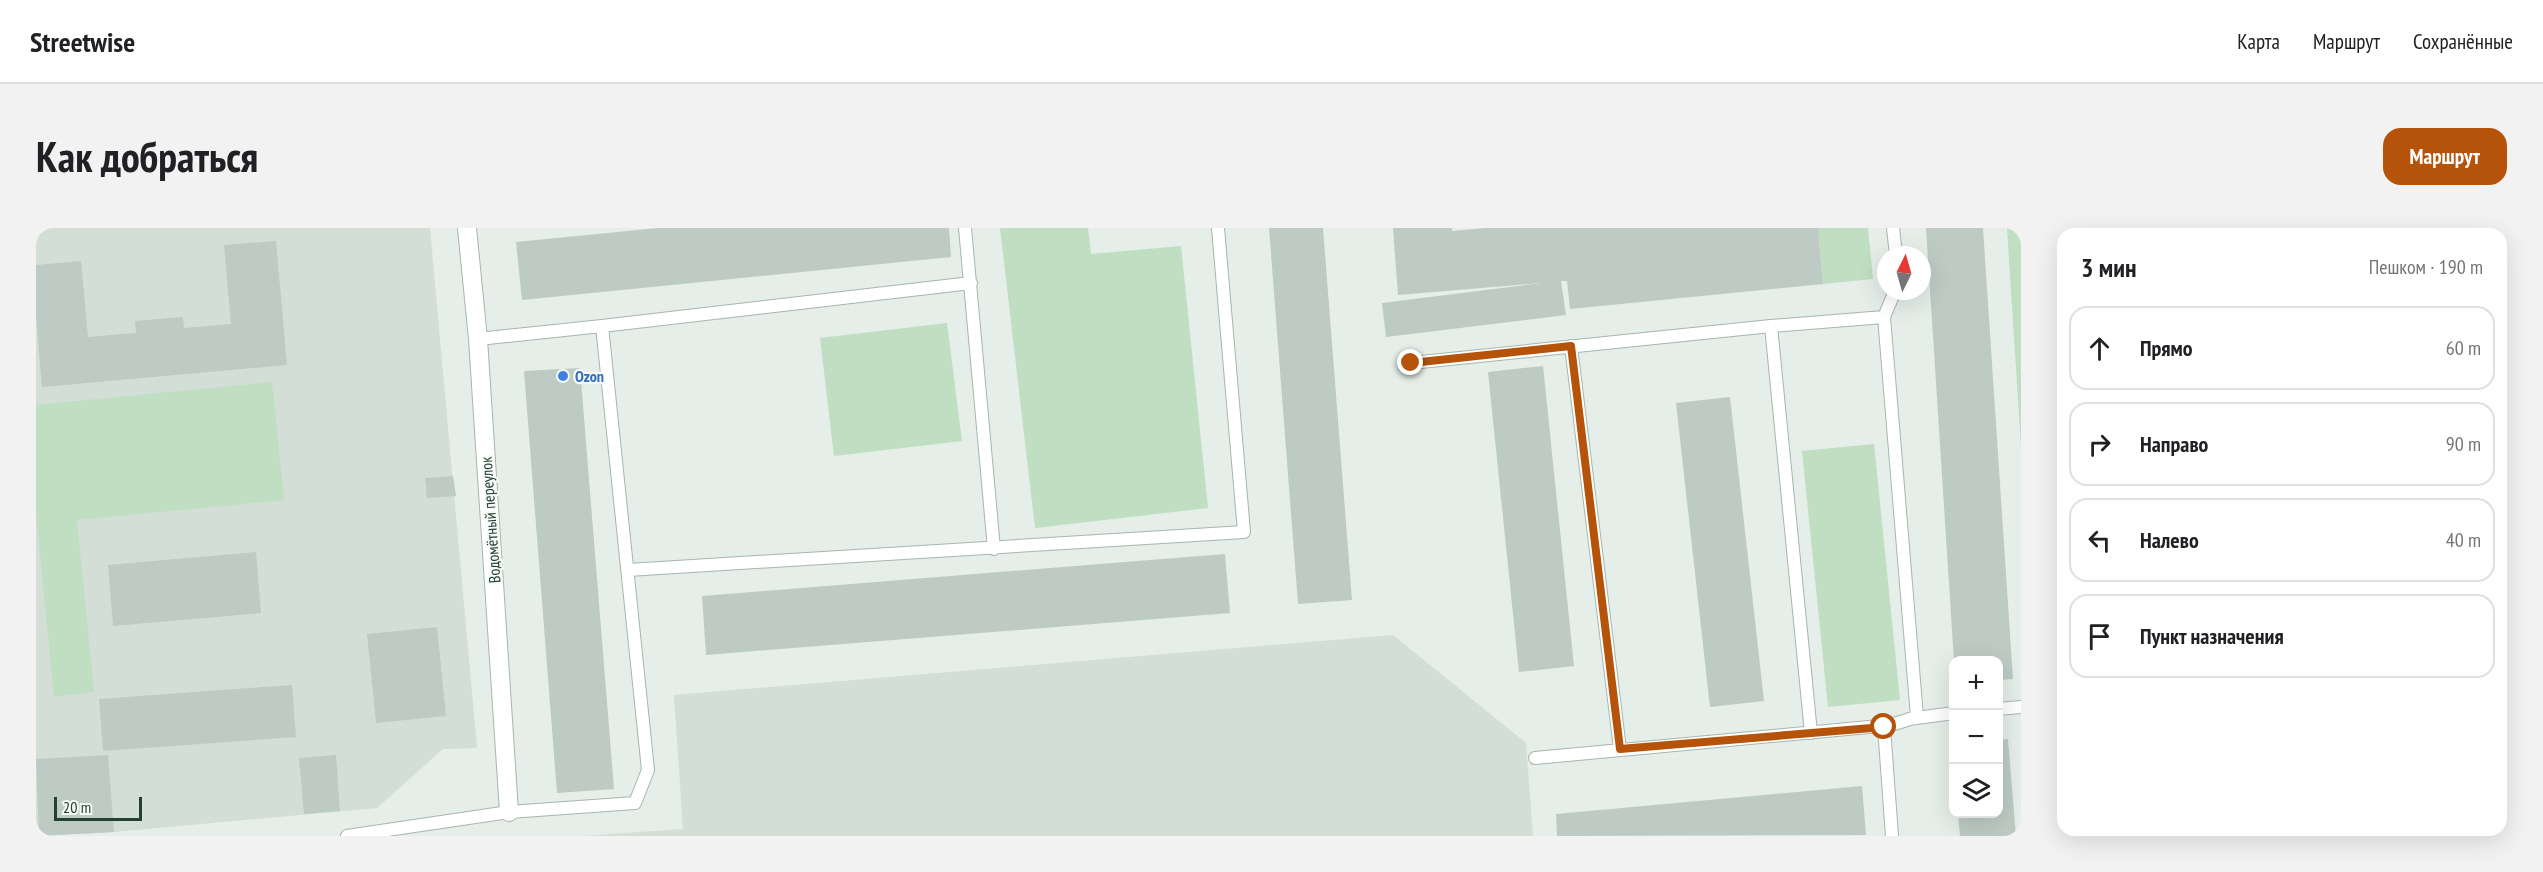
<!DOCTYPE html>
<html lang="ru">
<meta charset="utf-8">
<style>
:root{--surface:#fff;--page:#f2f2f2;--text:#202124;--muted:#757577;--line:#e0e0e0;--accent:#b45309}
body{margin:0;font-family:"PT Sans Narrow",sans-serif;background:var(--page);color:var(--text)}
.controls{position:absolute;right:18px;bottom:18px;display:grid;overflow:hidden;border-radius:12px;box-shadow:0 6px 24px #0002}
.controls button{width:54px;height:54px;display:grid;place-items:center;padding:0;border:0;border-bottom:2px solid var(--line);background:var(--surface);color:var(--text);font:30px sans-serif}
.compass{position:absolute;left:1841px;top:18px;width:54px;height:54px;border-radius:50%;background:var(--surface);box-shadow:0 6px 24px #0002;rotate:5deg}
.scale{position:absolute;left:18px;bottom:15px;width:88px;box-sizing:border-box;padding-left:6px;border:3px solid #243f34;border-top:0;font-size:16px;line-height:21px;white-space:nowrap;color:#243f34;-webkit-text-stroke:4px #f6faf7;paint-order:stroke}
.stop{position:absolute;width:18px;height:18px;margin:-14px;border:4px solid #b45309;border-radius:50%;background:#fff}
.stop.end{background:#b45309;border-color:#fff;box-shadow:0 2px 6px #0008}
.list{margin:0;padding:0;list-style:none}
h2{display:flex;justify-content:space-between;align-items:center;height:78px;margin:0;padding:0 24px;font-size:26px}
h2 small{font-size:20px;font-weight:400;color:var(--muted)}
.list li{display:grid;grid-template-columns:39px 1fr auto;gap:18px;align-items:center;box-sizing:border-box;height:84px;margin:0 12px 12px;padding:0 12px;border:2px solid var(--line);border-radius:18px}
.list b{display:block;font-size:22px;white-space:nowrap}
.list em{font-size:20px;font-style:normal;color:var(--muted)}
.icon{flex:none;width:33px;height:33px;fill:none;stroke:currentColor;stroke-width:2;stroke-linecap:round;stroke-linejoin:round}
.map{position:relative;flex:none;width:1985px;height:608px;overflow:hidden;border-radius:18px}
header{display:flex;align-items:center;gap:36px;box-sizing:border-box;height:84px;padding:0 30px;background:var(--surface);border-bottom:2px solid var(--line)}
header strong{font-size:28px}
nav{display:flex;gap:33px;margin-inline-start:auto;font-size:21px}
.intro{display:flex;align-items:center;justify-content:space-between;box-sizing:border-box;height:144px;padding:0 36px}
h1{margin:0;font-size:42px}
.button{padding:15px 27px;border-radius:18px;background:var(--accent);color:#fff;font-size:21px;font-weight:700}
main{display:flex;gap:36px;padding:0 36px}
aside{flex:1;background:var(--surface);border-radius:18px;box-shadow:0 6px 24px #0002}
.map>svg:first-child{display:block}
.built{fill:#d3ded7}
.green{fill:#bfdec2}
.building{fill:#bdcbc4}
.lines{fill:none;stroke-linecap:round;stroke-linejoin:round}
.lane-casing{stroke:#a7b6ae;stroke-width:14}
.street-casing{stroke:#a7b6ae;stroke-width:20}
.lane{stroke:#fff;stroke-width:12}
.street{stroke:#fff;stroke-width:18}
.route{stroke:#b45309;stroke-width:8}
.shop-dot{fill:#3f7fe0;stroke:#f6faf7;stroke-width:2}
.labels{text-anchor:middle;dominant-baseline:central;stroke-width:4.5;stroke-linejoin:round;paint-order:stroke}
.shop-label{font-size:16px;font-weight:bold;fill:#366cbe;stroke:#f6faf7;text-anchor:start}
.street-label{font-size:16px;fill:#243f34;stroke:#f6faf7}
</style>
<header>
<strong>Streetwise</strong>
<nav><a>Карта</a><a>Маршрут</a><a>Сохранённые</a></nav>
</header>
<div class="intro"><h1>Как добраться</h1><a class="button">Маршрут</a></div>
<main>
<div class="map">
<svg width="1985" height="608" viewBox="0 0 1985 608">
<rect width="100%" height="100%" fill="#e5eee8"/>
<path class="built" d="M0,0h394l47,520 -34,1 -66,59 -263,24 -78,4z
M1357,407l133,108 7,93h-950l100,-7 -9,-134z"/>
<path class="green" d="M964,0h88l3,26 90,-8 27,262 -173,20z
M1782,0h50l5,51 -50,5z
M1971,0h14v218z
M911,95l15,118 -128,15 -14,-118z
M236,154l12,118 -207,20 17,172 -40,5 -18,-185v-107z
M1838,216l26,256 -72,7 -26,-256z"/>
<path class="building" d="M622,0h291l2,29 -429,43 -6,-58z
M1233,0h54l29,372 -54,4z
M1357,0h59v3l34,-3h332l5,56 -253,25 -3,-28h-6l5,34 -180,22 -4,-34 160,-20 -144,12z
M1890,0h57l30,451 -15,1v-19h-44z
M240,13l11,124 -245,22 -6,-72v-50l45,-4 7,76 48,-4 -1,-12 48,-4 1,11 47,-4 -7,-79z
M1507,138l31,300 -55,6 -31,-300z
M544,140l34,421 -57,4 -33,-422z
M1694,169l34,304 -54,6 -34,-304z
M417,248l3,20 -29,2 -2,-20z
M220,324l5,61 -148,13 -5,-61z
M1189,326l5,59 -524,42 -4,-59z
M401,399l9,89 -70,7 -9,-89z
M256,457l4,52 -193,14 -4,-52z
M1972,511l8,97h-56l-2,-22h40v-74z
M72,527l6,77 -75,4 -3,-77z
M300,527l4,56 -36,3 -5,-56z
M1826,558l4,49 -309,1 -1,-22z"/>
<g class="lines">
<defs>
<path id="lane" d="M929,0l29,321
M1857,0l3,27
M566,98l369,-43
M1735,98l40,407
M1535,118l49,403
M1375,135l360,-37 113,-9
M592,342l616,-38 -26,-304
M1962,481l23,-2
M1873,491l45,-6
M1499,530l355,-33
M311,608l162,-24 126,-9 13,-33 -46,-444 -124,13
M1856,608l-8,-109 33,-10 -33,-400 11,-26"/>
<path id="street" d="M431,0l11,111 31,473"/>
</defs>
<use href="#lane" class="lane-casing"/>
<use href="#street" class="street-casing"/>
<use href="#lane" class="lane"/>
<use href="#street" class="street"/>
</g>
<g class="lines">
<path class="route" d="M1375,135l160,-17 49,403 264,-22"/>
</g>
<circle class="shop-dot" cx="527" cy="148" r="6"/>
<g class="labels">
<g class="shop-label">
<text x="539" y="148">Ozon</text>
</g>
<g class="street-label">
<text transform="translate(454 292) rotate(-94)">Водомётный переулок</text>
</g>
</g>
</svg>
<div class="controls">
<button>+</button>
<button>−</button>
<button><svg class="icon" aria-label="layers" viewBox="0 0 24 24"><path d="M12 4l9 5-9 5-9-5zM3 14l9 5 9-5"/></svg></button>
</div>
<svg class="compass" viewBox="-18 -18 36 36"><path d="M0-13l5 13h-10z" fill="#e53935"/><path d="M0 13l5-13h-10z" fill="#757577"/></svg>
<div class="scale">20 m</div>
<div class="stop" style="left:1848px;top:499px"></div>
<div class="stop end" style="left:1375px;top:135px"></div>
</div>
<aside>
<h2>3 мин<small>Пешком · 190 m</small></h2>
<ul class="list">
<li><svg class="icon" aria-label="ahead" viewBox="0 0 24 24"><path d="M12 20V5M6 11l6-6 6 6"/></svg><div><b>Прямо</b></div><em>60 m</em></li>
<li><svg class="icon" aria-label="right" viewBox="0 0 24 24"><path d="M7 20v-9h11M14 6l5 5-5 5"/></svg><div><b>Направо</b></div><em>90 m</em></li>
<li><svg class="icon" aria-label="left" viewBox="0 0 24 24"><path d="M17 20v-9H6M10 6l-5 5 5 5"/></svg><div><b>Налево</b></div><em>40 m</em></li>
<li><svg class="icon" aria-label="arrive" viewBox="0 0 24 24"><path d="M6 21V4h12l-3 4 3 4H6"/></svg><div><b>Пункт назначения</b></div></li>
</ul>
</aside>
</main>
